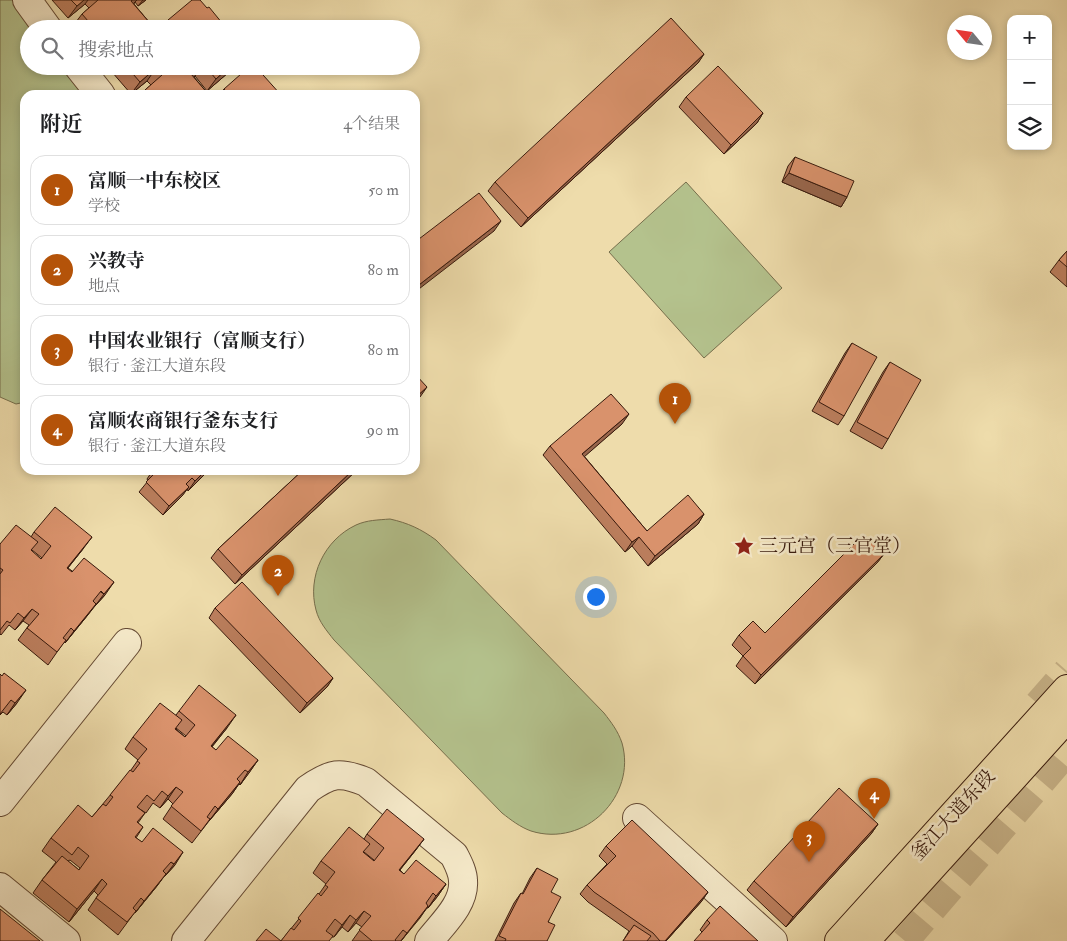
<!DOCTYPE html>
<html lang="zh">
<meta charset="utf-8">
<style>
:root{--surface:#fff;--page:#f6f6f6;--text:#202124;--muted:#757577;--line:#e0e0e0;--accent:#b45309}
body{margin:0;font-family:"IM FELL Double Pica","Noto Serif SC",serif;background:var(--page);color:var(--text)}
.controls{position:absolute;right:15px;top:15px;display:grid;overflow:hidden;border-radius:10px;box-shadow:0 2px 8px #0003}
.controls button{width:45px;height:45px;display:grid;place-items:center;padding:0;border:0;border-bottom:1px solid var(--line);background:var(--surface);color:var(--text);font:25px sans-serif}
.compass{position:absolute;left:947px;top:15px;width:45px;height:45px;border-radius:50%;background:var(--surface);box-shadow:0 2px 8px #0003;rotate:299deg}
.you{position:absolute;left:595px;top:596px;width:18px;height:18px;margin:-12px;border:4px solid #fff;border-radius:50%;background:#1a73e8;box-shadow:0 0 0 8px #1a73e833}
.badge{display:grid;place-items:center;width:32px;height:32px;border-radius:50%;background:var(--accent);color:#fff;font-size:16px;font-weight:700}
.pin{position:absolute;translate:-50% -41px;filter:drop-shadow(0 1px 2px #0008)}
.pin::after{content:'';position:absolute;top:26px;width:18px;height:15px;background:inherit;clip-path:polygon(0 0,100% 0,50% 100%)}
.list{margin:0;padding:0;list-style:none}
h2{display:flex;justify-content:space-between;align-items:center;height:65px;margin:0;padding:0 20px;font-size:21px}
h2 small{font-size:16px;font-weight:400;color:var(--muted)}
.list li{display:grid;grid-template-columns:32px 1fr auto;gap:15px;align-items:center;box-sizing:border-box;height:70px;margin:0 10px 10px;padding:0 10px;border:1px solid var(--line);border-radius:15px}
.list b{display:block;font-size:19px;white-space:nowrap}
.list p{margin:0;font-size:16px;white-space:nowrap;color:var(--muted)}
.list em{font-size:16px;font-style:normal;color:var(--muted)}
.icon{flex:none;width:28px;height:28px;fill:none;stroke:currentColor;stroke-width:2;stroke-linecap:round;stroke-linejoin:round}
.map{position:relative;flex:none;width:1067px;height:941px;overflow:hidden}
.search{position:absolute;background:var(--surface);box-shadow:0 2px 8px #0003;left:20px;top:20px;width:400px;height:55px;display:flex;align-items:center;gap:12px;box-sizing:border-box;padding:0 18px;border-radius:28px;color:var(--muted);font-size:19px}
.panel{position:absolute;background:var(--surface);box-shadow:0 2px 8px #0003;left:20px;top:90px;width:400px;height:385px;border-radius:15px}
.map>svg:first-child{display:block}
.green{fill:#b4c28d;stroke:#766e4c}
.lines{fill:none;stroke-linecap:round;stroke-linejoin:round}
.minor-tunnel{stroke:#c9b58b;stroke-width:28;stroke-dasharray:28 14;stroke-linecap:butt}
.minor-casing{stroke:#654a34;stroke-width:30}
.major-casing{stroke:#37190c;stroke-width:30}
.minor{stroke:#f4e8c8;stroke-width:28}
.major{stroke:#eedcab;stroke-width:28}
.wall{fill:#bb7e5d;stroke:#37190c;fill-rule:evenodd}
.shaded-wall{fill:#98664c;stroke:#37190c}
.building{fill:#d9926c;stroke:#37190c}
.labels{text-anchor:middle;dominant-baseline:central;stroke-width:5;stroke-linejoin:round;paint-order:stroke}
.poi-label{font-size:19px;fill:#37190c;stroke:#f4e8c8;text-anchor:start}
.street-label{font-size:19px;fill:#37190c;stroke:#f4e8c8}
</style>
<div class="map">
<svg width="1067" height="941" viewBox="0 0 1067 941">
<rect width="100%" height="100%" fill="#eedcab"/>
<filter id="stains"><feTurbulence type="fractalNoise" baseFrequency=".004" numOctaves="4"/><feColorMatrix values="0 0 0 0 .2 0 0 0 0 .09 0 0 0 0 .02 0 0 0 .5 -.17"/></filter>
<radialGradient id="worn" r=".72"><stop offset=".6" stop-color="#630" stop-opacity="0"/><stop offset="1" stop-color="#630" stop-opacity=".3"/></radialGradient>
<path class="green" d="M0,0h40l22,29h-33v37h63l23,29h-90v307l-9,2 -16,-7z
M686,182l96,106 -78,70 -95,-106z
M390,519c18,4 31,10 46,21l168,173c7,9 14,18 18,30 15,53 -37,105 -91,88 -11,-4 -20,-11 -29,-18l-168,-173c-7,-9 -15,-18 -18,-30 -9,-33 8,-70 40,-85 11,-5 22,-5 34,-6z"/>
<g class="lines">
<path class="minor-tunnel" d="M1038,704l29,-33
M905,941l162,-189"/>
<defs>
<path id="minor" d="M27,0l21,29
M78,66l23,29
M0,802l127,-159
M637,818l136,123
M0,887l66,54
M186,941l122,-152c23,-16 32,-18 58,-7l88,73c4,8 9,17 9,26 2,23 -21,43 -34,60"/>
<path id="major" d="M839,941l228,-252
M865,941l202,-223"/>
</defs>
<use href="#minor" class="minor-casing"/>
<use href="#major" class="major-casing"/>
<use href="#minor" class="minor"/>
<use href="#major" class="major"/>
</g>
<path class="wall" d="M52,0h94l-8,6 -3,-4 -1,2 21,25h-79l-3,-3 9,-12 7,-6 -4,-4 -17,14z
M207,8l20,21h-65l6,-9z
M704,54l-6,9 -177,164 -33,-36 7,-9z
M115,66h121l-29,25 -12,-15 -1,1 15,18h-67l3,-5 6,-5 -4,-4 -16,13 -19,-22z
M224,89l57,6h-62z
M686,97l77,16 -6,10 -33,31 -45,-47z
M795,157l52,40 -6,10 -59,-25 6,-16z
M1067,251v36l-17,-15 9,-12z
M852,343l-8,73 -6,9 -26,-14 33,-58z
M890,362l-2,77 -6,10 -32,-18 33,-59z
M622,424l-38,32 63,75 57,-17 -6,10 -50,42 -16,-20 -7,6 -82,-97 7,-9z
M153,470h56l-21,21 -1,-2 -5,7 -19,19 -24,-23 9,-11 -1,-2z
M303,470h54l-122,114 -24,-26 7,-9z
M34,532l49,17 -15,19 37,27 -10,11 -8,10 -22,27 -1,-1 -16,23 -30,-25 11,-15 -6,-4 -8,9 -6,-5 -8,10 -1,-1v-90l31,-7zM32,550l10,8 -1,1 -10,-8z
M884,554l-7,9 -122,121 -19,-18 7,-10 -11,-11 7,-10 26,-2z
M215,608l118,70 -6,9 -27,26 -91,-95z
M0,674l17,29 -10,12 -4,-3 -3,3z
M179,711l48,17 -15,19 4,3 42,10 -18,25 -1,-1 -7,10 -23,27 -17,22 -29,-24 10,-15 -5,-5 -8,9 -7,-5 -7,10 -8,-5 7,5 -7,10 5,4 -7,11 39,27 -10,11h-1l-7,10 -22,27v-1l-17,23 -30,-25 10,-15 -4,-4 -25,31 -36,-29 9,-13 14,-18 -14,-11 9,-13 41,-21 39,-47 7,-10 -13,-11 8,-12 43,-22zM176,728l10,8 -1,1 -9,-8zM70,860l10,8 -1,2 -11,-9z
M878,824l-7,10 -85,93 -39,-37 7,-9z
M367,834l57,5 -9,12 -15,19 4,4 42,10 -9,13 -9,11h-1l-26,33h-49l10,-14 -6,-4 -8,9 -6,-5 -8,10h-1l-52,4 38,-47 7,-10 -13,-11 8,-12 43,-22zM364,852l10,8v1l-10,-8z
M606,846l102,46 -7,10 -35,39h-43l6,-10 -41,-29 -8,-8 7,-9 20,-21 -8,-8z
M537,868l14,24 -4,49h-52l19,-38 7,-10 1,1 8,-16z
M707,920l51,21 -56,-9 -2,-2z"/>
<path class="shaded-wall" d="M84,0h4l-3,4 -17,14 9,-12z
M132,0h5l-2,2 -12,11z
M143,0h3l-8,6z
M704,54l-6,9 -177,164 7,-9z
M201,66h1l-7,10 -12,11 8,-13z
M230,66h6l-29,25 9,-12z
M156,68l-9,13 -16,13 9,-12z
M763,113l-6,10 -33,31 7,-9z
M789,173l58,24 -6,10 -59,-25z
M501,221l-7,10 -79,61v-4z
M427,387l-7,10 -5,4v-3z
M629,414l-7,10 -46,40 6,-10z
M206,470h3l-21,21 7,-10z
M353,470h4l-122,114 7,-9z
M189,487l-7,9 -19,19 6,-9z
M704,514l-6,10 -50,42 7,-10z
M92,537l-9,12 -25,31 9,-12z
M639,537l-7,9 -7,6 7,-10z
M884,554l-7,9 -122,121 6,-9z
M114,582l-9,13 -10,11 9,-12z
M96,604l-9,12 -22,27 9,-12z
M32,609l-9,12 -8,9 9,-12z
M333,678l-6,9 -27,26 7,-10z
M26,690l-9,13 -10,12 8,-12z
M236,715l-9,13 -25,30 9,-12z
M258,760l-9,13 -9,12 8,-13z
M240,782l-8,12 -23,27 9,-12z
M176,787l-8,12 -8,9 8,-12z
M878,824l-7,10 -85,93 7,-10z
M424,839l-9,12 -25,31 9,-12z
M183,852l-8,13 -10,11z
M166,874l-9,12 -22,27 9,-12z
M102,879l-8,12 -25,31 8,-13z
M446,884l-9,13 -9,11 8,-12z
M708,892l-7,10 -35,39h-1z
M428,906l-8,12 -19,23 6,-8z
M364,911l-8,12 -8,9 8,-12z
M350,915l-8,12 -8,10 8,-12z"/>
<path class="building" d="M71,0h13l-7,6z
M98,0h34l-1,1 24,28h-60l-13,-15z
M192,0h8l7,8 2,-1 18,22h-61l6,-5 -4,-4z
M671,18l33,36 -176,164 -33,-36z
M126,66h75l-10,8 18,21h-59l-5,-5 17,-15 -6,-7 -16,14z
M205,66h25l-14,13z
M250,66h5l26,29h-52l-5,-6z
M718,66l45,47 -32,32 -45,-48z
M795,157l59,24 -7,16 -58,-24z
M479,193l22,28 -86,67v-46z
M1067,251v16l-8,-7z
M852,343l25,14 -33,59 -25,-14z
M890,362l31,18 -33,59 -31,-17z
M415,374l12,13 -12,11z
M611,394l18,20 -47,40 65,77 41,-36 16,19 -49,42 -16,-19 -7,5 -82,-96z
M154,470h52l-11,11 -3,-3 -6,6 3,3 -20,19 -23,-24 10,-10z
M303,470h50l-111,105 -24,-26z
M55,507l37,30 -25,31 5,4 12,-14 30,24 -10,12 -3,-3 -8,10 3,3 -22,27 -3,-3 -8,10 3,2 -9,12 -30,-24 12,-14 -7,-5 -8,9 -6,-5 -8,10 -3,-2 -7,9v-56l3,-4 -3,-2v-24l16,-19 22,17 -7,8 10,9 10,-13 -17,-14z
M864,534l20,20 -123,121 -18,-19 8,-8 -12,-13 14,-14 12,12z
M242,582l91,96 -26,25 -92,-95z
M4,673l22,17 -11,13 -4,-3 -11,14v-40l2,2z
M199,685l37,30 -25,31 5,4 12,-14 30,24 -10,12 -3,-2 -8,9 3,3 -22,27 -3,-3 -8,11 3,2 -9,12 -30,-25 12,-14 -7,-5 -8,9 -6,-5 -8,10 -7,-6 -10,12 8,6 -8,9 6,5 -8,10 7,5 11,-14 30,24 -9,12 -3,-2 -8,9 3,3 -22,27 -3,-3 -8,10 3,3 -9,11 -31,-24 11,-14 -5,-5 -25,30 -35,-29 20,-24 17,14 10,-14 -11,-9 -6,8 -21,-17 27,-33 14,12 11,-13 3,2 7,-9 -3,-2 20,-25 3,2 7,-9 -3,-2 10,-12 -14,-12 27,-34 22,17 -7,9 10,8 10,-12 -16,-14z
M839,788l39,36 -85,93 -39,-36z
M387,809l37,30 -25,31 5,4 12,-14 30,24 -10,12 -3,-3 -7,10 2,3 -21,27 -4,-3 -8,10 1,1h-24l-13,-11 12,-14 -7,-5 -8,9 -6,-5 -8,10 -7,-6 -9,12 7,5 -4,5h-73l10,-12 15,12 10,-13 3,2 7,-9 -3,-3 20,-25 3,3 7,-9 -3,-2 10,-13 -14,-11 28,-34 21,17 -7,8 11,9 10,-13 -17,-14z
M632,820l76,72 -43,49h-5l-7,-8 -59,-41 -7,-7 29,-29 -10,-10z
M537,868l21,11 -7,13 10,5 -13,25 7,3 -8,16h-42l1,-2 -7,-3 22,-43 2,1z
M720,906l38,35h-64l16,-18 -3,-3z
M0,909l40,32h-40z
M634,925l17,11 -4,5h-24z"/>
<defs>
<symbol id="sight-bare" viewBox="-9 -9 18 18"><path d="M0-6L1.8-2.2L6-1.7L2.9 1.2L3.7 5.4L0 3.3L-3.7 5.4L-2.9 1.2L-6-1.7L-1.8-2.2Z" fill="#8f2418" stroke="#f4e8c8" stroke-width="2.5" paint-order="stroke"/></symbol>
</defs>
<g fill-rule="evenodd">
<use href="#sight-bare" x="730" y="532" width="28" height="28"/>
</g>
<g class="labels">
<g class="poi-label">
<text x="759" y="546">三元宫（三官堂）</text>
</g>
<g class="street-label">
<text transform="translate(953 815) rotate(-48)">釜江大道东段</text>
</g>
</g>
<rect width="100%" height="100%" filter="url(#stains)"/>
<rect width="100%" height="100%" fill="url(#worn)"/>
</svg>
<div class="controls">
<button>+</button>
<button>−</button>
<button><svg class="icon" aria-label="layers" viewBox="0 0 24 24"><path d="M12 4l9 5-9 5-9-5zM3 14l9 5 9-5"/></svg></button>
</div>
<svg class="compass" viewBox="-18 -18 36 36"><path d="M0-13l5 13h-10z" fill="#e53935"/><path d="M0 13l5-13h-10z" fill="#757577"/></svg>
<div class="you"></div>
<div class="pin badge" style="left:675px;top:424px">1</div>
<div class="pin badge" style="left:278px;top:596px">2</div>
<div class="pin badge" style="left:809px;top:862px">3</div>
<div class="pin badge" style="left:874px;top:819px">4</div>
<div class="search"><svg class="icon" aria-label="search" viewBox="0 0 24 24"><circle cx="10" cy="10" r="6"/><path d="M15 15l6 6"/></svg>搜索地点</div>
<section class="panel">
<h2>附近<small>4个结果</small></h2>
<ul class="list">
<li><span class="badge">1</span><div><b>富顺一中东校区</b><p>学校</p></div><em>50 m</em></li>
<li><span class="badge">2</span><div><b>兴教寺</b><p>地点</p></div><em>80 m</em></li>
<li><span class="badge">3</span><div><b>中国农业银行（富顺支行）</b><p>银行 · 釜江大道东段</p></div><em>80 m</em></li>
<li><span class="badge">4</span><div><b>富顺农商银行釜东支行</b><p>银行 · 釜江大道东段</p></div><em>90 m</em></li>
</ul>
</section>
</div>
